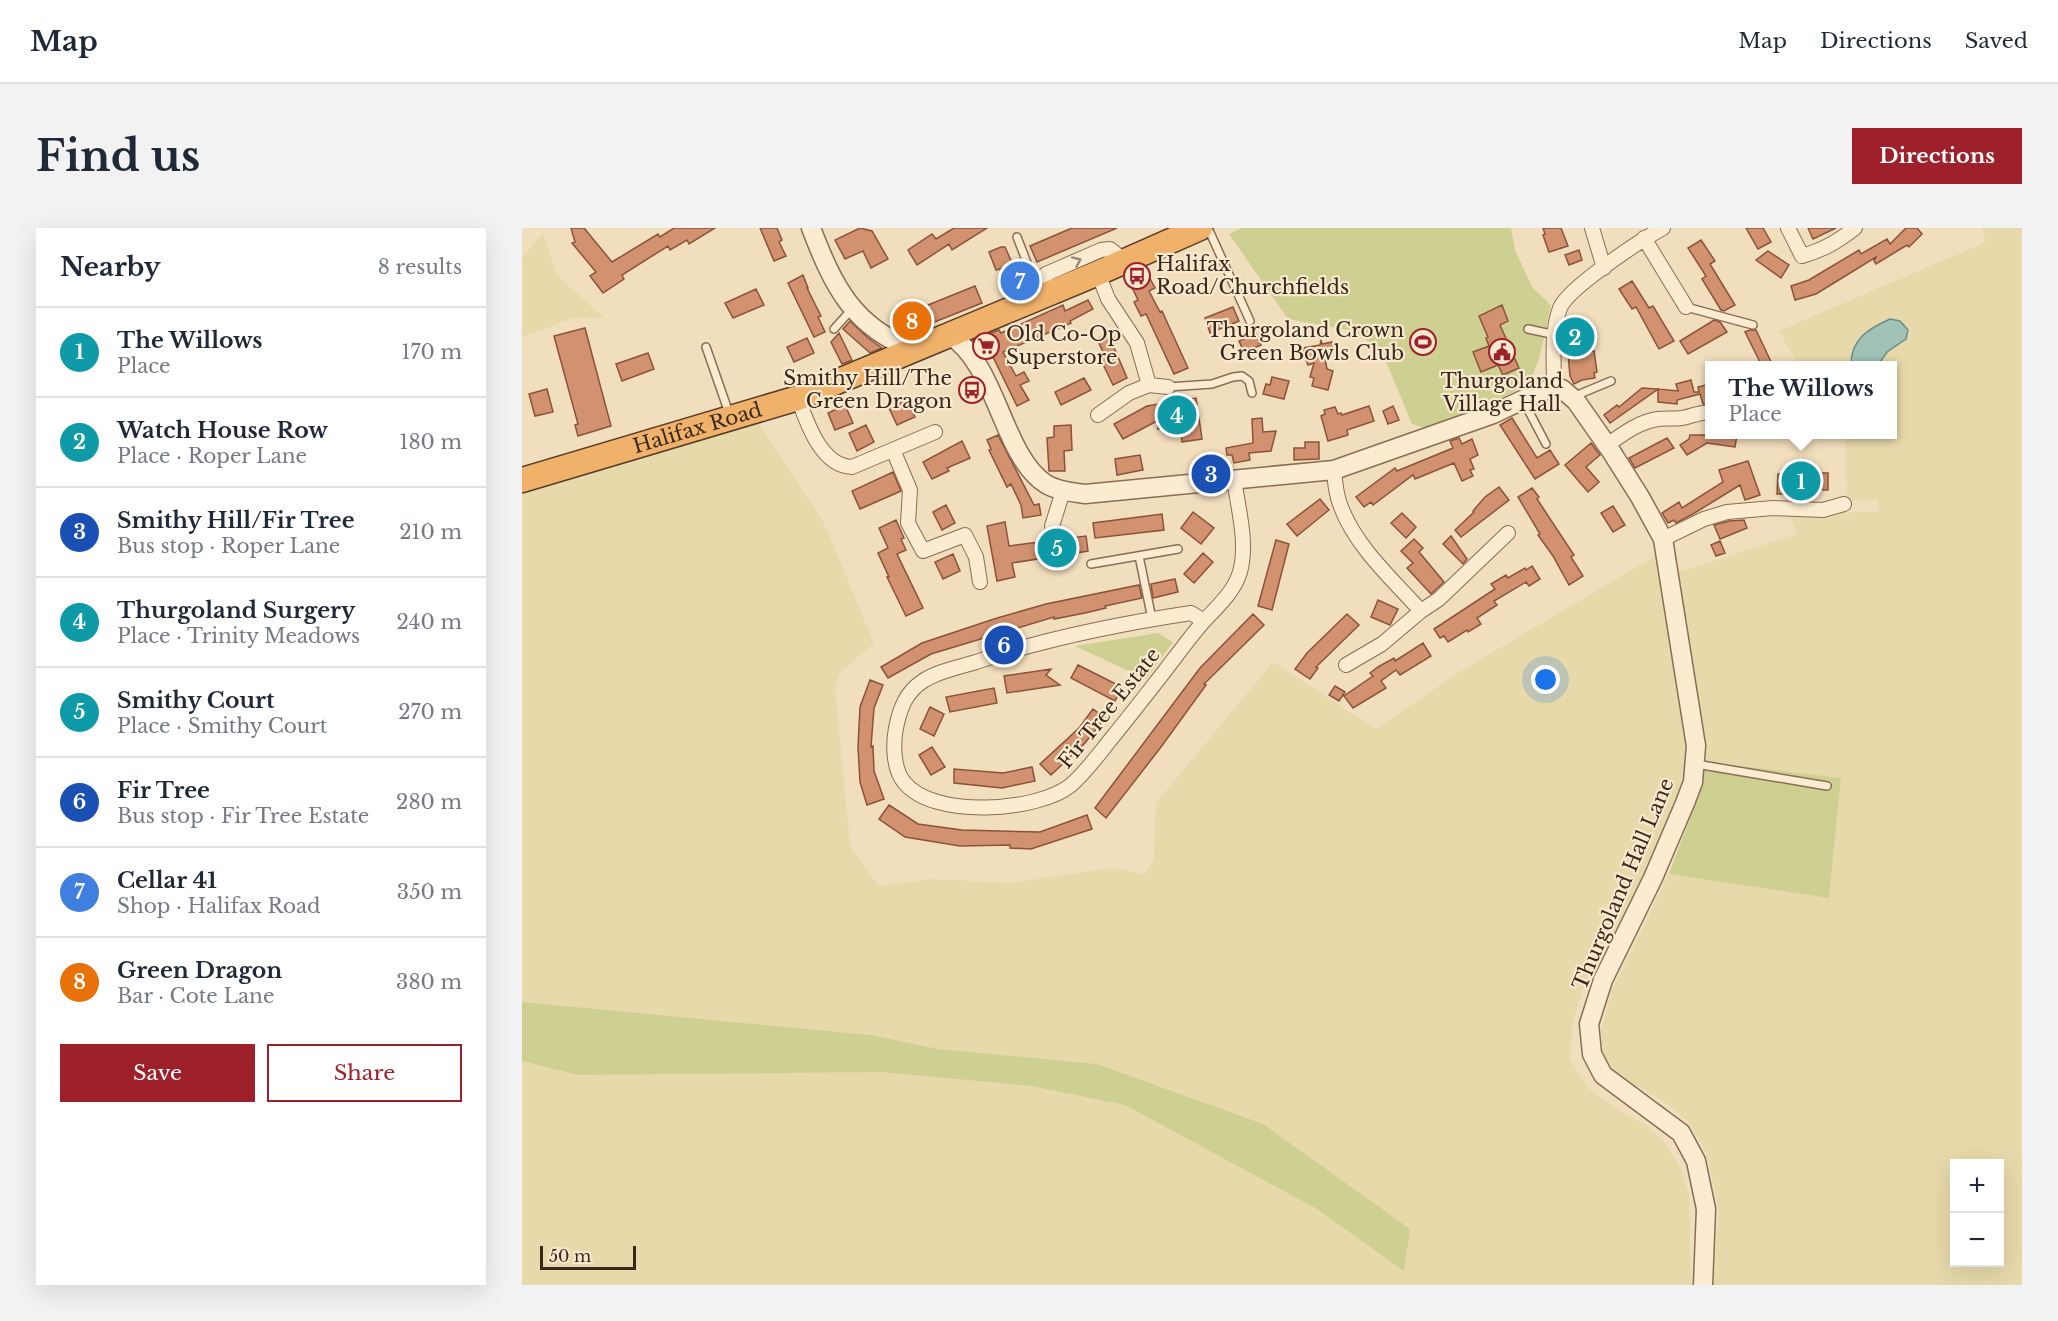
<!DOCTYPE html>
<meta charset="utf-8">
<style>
:root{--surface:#fff;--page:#f2f2f3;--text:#1f2937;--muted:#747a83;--line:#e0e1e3;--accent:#9e202a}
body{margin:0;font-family:"Libre Baskerville",serif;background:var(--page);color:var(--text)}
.controls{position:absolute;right:18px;bottom:18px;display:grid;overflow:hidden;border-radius:0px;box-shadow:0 6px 24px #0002}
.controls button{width:54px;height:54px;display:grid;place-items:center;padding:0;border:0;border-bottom:2px solid var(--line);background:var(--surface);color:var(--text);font:30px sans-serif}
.scale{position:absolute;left:18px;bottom:15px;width:96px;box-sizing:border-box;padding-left:6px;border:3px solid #38271b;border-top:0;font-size:16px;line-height:21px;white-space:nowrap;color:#38271b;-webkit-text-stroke:4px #f8e8cd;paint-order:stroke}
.you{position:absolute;left:1024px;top:452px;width:21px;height:21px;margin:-15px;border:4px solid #fff;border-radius:50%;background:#1a73e8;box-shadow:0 0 0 9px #1a73e833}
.badge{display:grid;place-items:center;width:39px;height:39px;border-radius:50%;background:var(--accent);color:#fff;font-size:20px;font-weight:700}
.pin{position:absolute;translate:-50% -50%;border:3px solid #fff;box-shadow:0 2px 6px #0006}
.popup{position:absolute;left:1183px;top:133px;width:192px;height:78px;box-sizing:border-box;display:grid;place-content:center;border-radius:0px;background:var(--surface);filter:drop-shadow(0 2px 4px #0005);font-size:20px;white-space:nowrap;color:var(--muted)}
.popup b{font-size:22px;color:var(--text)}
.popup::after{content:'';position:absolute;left:50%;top:100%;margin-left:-12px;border:12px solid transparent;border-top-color:var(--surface)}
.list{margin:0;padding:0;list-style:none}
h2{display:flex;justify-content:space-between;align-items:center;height:78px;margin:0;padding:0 24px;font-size:26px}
h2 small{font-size:20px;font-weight:400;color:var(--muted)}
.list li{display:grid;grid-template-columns:39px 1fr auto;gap:18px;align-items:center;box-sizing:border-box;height:90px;padding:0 24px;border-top:2px solid var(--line)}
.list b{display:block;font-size:22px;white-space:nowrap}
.list p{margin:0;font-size:20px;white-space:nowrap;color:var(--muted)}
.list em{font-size:20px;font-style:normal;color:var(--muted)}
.actions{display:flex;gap:12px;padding:18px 24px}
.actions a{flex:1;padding:14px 0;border:2px solid var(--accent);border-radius:0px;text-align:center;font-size:21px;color:var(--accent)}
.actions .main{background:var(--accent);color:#fff}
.map{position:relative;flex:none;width:1500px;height:1057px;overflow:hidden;border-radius:0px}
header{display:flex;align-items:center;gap:36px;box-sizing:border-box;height:84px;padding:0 30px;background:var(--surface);border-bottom:2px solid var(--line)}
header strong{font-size:28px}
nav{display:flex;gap:33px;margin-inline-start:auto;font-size:21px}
.intro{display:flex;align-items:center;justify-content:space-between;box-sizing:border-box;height:144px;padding:0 36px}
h1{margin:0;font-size:42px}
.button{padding:15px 27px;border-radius:0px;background:var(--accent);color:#fff;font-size:21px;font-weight:700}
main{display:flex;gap:36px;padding:0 36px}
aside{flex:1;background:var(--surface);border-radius:0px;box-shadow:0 6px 24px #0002}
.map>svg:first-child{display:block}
.farmland{fill:#e7d9aa;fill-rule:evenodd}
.green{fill:#cdd090}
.water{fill:#a1c2b6;stroke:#689083;stroke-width:1.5}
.building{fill:#d2916f;stroke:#8b5339;stroke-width:1.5}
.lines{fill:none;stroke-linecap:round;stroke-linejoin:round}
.service-casing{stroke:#8a6d55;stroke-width:10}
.minor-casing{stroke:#8a6d55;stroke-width:16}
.tertiary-casing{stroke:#8a6d55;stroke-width:21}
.trunk-casing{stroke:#573c2a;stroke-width:27}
.service{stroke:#fbebd1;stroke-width:7}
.minor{stroke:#fbebd1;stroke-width:14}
.tertiary{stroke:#fbebd1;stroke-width:18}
.trunk{stroke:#f0b26b;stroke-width:24}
.oneway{stroke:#9a8976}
.labels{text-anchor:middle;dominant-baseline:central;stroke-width:4.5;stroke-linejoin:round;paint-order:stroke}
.poi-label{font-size:20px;fill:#38271b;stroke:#f8e8cd;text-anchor:start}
.street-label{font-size:20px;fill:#38271b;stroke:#f8e8cd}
</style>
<header>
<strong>Map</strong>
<nav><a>Map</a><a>Directions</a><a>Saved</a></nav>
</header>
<div class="intro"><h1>Find us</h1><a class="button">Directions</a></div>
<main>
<aside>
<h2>Nearby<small>8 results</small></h2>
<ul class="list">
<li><span class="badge" style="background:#0f9aa8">1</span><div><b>The Willows</b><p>Place</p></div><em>170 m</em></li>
<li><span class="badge" style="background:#0f9aa8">2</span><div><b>Watch House Row</b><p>Place · Roper Lane</p></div><em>180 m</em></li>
<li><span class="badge" style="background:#1a4fb4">3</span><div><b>Smithy Hill/Fir Tree</b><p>Bus stop · Roper Lane</p></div><em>210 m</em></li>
<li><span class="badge" style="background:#0f9aa8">4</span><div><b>Thurgoland Surgery</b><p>Place · Trinity Meadows</p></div><em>240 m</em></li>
<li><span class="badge" style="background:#0f9aa8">5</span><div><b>Smithy Court</b><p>Place · Smithy Court</p></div><em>270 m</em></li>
<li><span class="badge" style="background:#1a4fb4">6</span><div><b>Fir Tree</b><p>Bus stop · Fir Tree Estate</p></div><em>280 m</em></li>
<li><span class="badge" style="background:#3f7fe0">7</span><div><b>Cellar 41</b><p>Shop · Halifax Road</p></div><em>350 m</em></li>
<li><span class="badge" style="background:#e8710a">8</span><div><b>Green Dragon</b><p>Bar · Cote Lane</p></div><em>380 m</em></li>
</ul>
<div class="actions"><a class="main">Save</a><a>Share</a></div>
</aside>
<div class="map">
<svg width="1500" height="1057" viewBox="0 0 1500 1057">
<rect width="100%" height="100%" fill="#f1debd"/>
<path class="farmland" d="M1460,0h40v1057h-309l6,-75 -13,-58 -18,-30 -24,-21 -36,-20 -16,-13 -9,-14 -2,-23 11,-40 57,-117 160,24 12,-120 -134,-16 -31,-189 121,-39 -8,-21 90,-1 -1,-12 -31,1 -2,-66 47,-1v-68l-94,-1 -19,-34 207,-89zM1432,936h46v98h-46z
M21,5l14,42 47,43h-30l-52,19v-79z
M236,195l66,100 50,120 -33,29 -6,14 15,161 29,39 52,-7 80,4 100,-15 34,6 9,-16 2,-55 117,-141 103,67 85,-58 196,-116 30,171 1,44 -6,22 -56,128 -39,57 -14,45 -3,37 19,30 27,19 31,18 18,17 16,26 8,25 2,91h-1169v-224l56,14 303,-3 150,14 94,19 192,104 87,61 6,-41 -313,-165 -159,-15 -67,-14 -349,-33v-512l142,-38z"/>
<path class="green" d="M719,0h270l4,22 17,37 19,18c-6,24 -9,53 -21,75 -6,11 -90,46 -104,47 -4,1 -10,-2 -14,-3l-30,-72 -28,-21 -66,-12 -59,-85z
M636,405l15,9 -27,37 -71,-33z
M1185,534l134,16 -12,120 -160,-24 23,-61z
M0,774l349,33 67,14 159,15 166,60 147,105 -6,42 -87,-62 -192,-104 -94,-19 -150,-14 -303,3 -56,-14z"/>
<path class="water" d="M1368,91l10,2 8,9 -2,9 -19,13 -9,13h-27c0,-26 17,-36 39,-46z"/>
<path class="building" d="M49,0h13l28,34 46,-28 2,3 14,-9h41l-26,16 -2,-4 -17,10 -2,-4 -46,29 2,4 -21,14 -13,-17 6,-4 -24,-29 3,-1z
M238,0h17l5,12 -3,2 7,14 -12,5z
M338,0l12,3 16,28 -17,9 -8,-17 -18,8 -10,-19z
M432,0h33l-35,22 -3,-6 -32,21 -9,-15 24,-16 4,5z
M550,0h45l-80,34 -7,-16z
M1021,0h18l7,18 -19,6 -6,-17 2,-1z
M1224,0h17l8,14 -13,7z
M1286,0h28l-23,11z
M1384,0h11l5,6 -13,13 -2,-2 -31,19 -2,-3 2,-4 -60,37 -21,6 -4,-14 18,-6 50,-30 2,4 26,-15 3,5z
M1179,12l14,21 -5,3 25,41 -11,6 -3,-1 -19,-31 4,-3 -18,-28z
M479,19h4l8,18 -17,5 -7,-18z
M1057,22l3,10 -13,5 -4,-10z
M1246,23l21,14 -8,13 -25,-18z
M500,37l9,20 -15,7 -9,-20z
M624,43l9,17 -6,3 11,21 2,-1 26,57 -14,6 -28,-60 -5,2 -7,-14 4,-2 -10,-21z
M281,47l5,13h-1l14,28 -3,1 7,15 -11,5 -26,-54z
M1110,53l17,27 4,-2 21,35 -15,8 -23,-42 -4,2 -13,-20z
M453,58l7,17 -55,22 -28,6 -2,-14 5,-6 26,-6z
M234,61l8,16 -31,13 -8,-15z
M566,72l5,9 -23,12 1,2 -68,29 13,24 8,-4 5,9 -9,4 9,15 -12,6 -25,-51 -6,3 -13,-18 26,-10 2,3 62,-28 2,6z
M980,77l6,16 -8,4 19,43 -16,7 -5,-10 -17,7 -8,-20 16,-6 -3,-8 2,-1 -9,-21z
M711,79l6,14 -29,12 -5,-15z
M1048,90l15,2 -3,21 1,13 11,-3 3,21 -3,1 1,5 -13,2 -8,4 -4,-8 -3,-34z
M1192,92l6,2 7,10 -39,22 -8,-13z
M328,93l18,17 14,10 -12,5 -27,-24z
M63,100l26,98 -33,10 -3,-11 3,-1 -24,-88z
M1228,102h6l17,36h-11l-17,-34z
M589,104l6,10 -4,3 14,33 -14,7 -14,-29 5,-2 -7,-15z
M317,105l13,27 -10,4 -11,-22z
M734,105l5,12 -17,7 -5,-11z
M285,110l7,15 -20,9 -7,-15z
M799,112l1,4 10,-2 2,8 -10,3 3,16 6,2 -5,19 -16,-4 2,-8 -4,-1 4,-14 -6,2 -6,-17 18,-3z
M126,125l6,16 -32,12 -6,-17z
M750,149l17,4 -5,18 -21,-5 3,-10 4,1z
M562,150l7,12 -30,15 -6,-13z
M1169,152l3,12h5l-1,-5 12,-3v20h-7l-3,-10 -23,6v4l-19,-2v-13l20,2 -2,-7z
M1120,160l16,1 -48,34 -6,-8 13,-10 2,2z
M25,161l6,23 -18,4 -6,-22z
M674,170l6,41 -20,3 -2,-17 -22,4 -1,-8 -34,18 -9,-15 33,-18z
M385,172l8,17 -18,8 -8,-17z
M323,177l8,18 -18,7 -7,-17z
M847,178l5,15 -27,9 1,5 -20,6 -7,-25 4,-2 -1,-4 11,-3 3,7 3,-1 1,2z
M871,178l6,14 -11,4 -5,-13z
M740,190l1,14 13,-1 -5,20 -22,2 1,7 -16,3 -2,-8h-5l-1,-7 27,-5 -1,-24z
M990,190l25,40 13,-8 9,14 -24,15 -35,-54z
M344,197l8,17 -17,9 -8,-18z
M549,197l1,25 -8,1 1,20h-16l-2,-33 7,-1v-11z
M476,207l36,70 5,-1 2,11 -18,3 -2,-13 -10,-21 -4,3 -18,-37 2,-1 -4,-9z
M1168,207h47l-2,12 -28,-4 -20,12 -7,-10 9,-6z
M937,210l3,6 10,-5 6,16 -8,4 4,10 -4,1 3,6 -11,5 -8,-18 -39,16 -2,-4 -40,30 -2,-3 -7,5 -8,-10 39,-29 2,3 56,-23 -3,-7z
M1145,210l7,10 -39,20 -6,-10z
M440,213l8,17 -23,10 2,3 -17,8 -9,-17z
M783,214h14v17l-25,1v-12h11z
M1069,215l9,12 -14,12 13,15 -11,10 -23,-27z
M618,227l3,15 -26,5 -2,-16z
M1226,233l12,34 -15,5 -5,-15 -47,29 -17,9 -2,-3 -6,3 -6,-10 17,-11 3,6 41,-26 -4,-12z
M371,244l8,19 -41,18 -8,-18z
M1273,245h33v17l-38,-1v5h-13l1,-20h17z
M977,259l10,13 -48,37 -6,-7 19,-18 -1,-1 12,-14z
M1010,260l7,9 -2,2 37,56 -3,2 12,19 -14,9 -16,-29 -15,-21 2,-1 -22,-37z
M798,271l9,11 -32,26 -10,-12z
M424,277l9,18 -13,7 -9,-18z
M1091,278l12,19 -12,7 -12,-19z
M671,284l21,16 -13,16 -20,-16z
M880,285l14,14 -10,11 -15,-15z
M640,286l2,16 -69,8 -2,-15z
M374,292l8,18 -3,1 5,11 -9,4 26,54 -17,8 -19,-39h2l-11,-24 10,-5 -9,-20z
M1222,292l3,8 -27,11 -6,-14 15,-4z
M483,294l4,24 77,-10 2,15 -76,12 3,14 -18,4 -10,-55z
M929,308l16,23 -4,5 -20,-20z
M892,311l9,9 -4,4 25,30 -13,12 -24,-26 6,-5 -12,-12z
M754,312l13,4 -17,66 -14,-4z
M1198,313l5,12 -9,3 -5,-11z
M681,325l10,9 -19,21 -10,-9z
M431,326l7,17 -17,8 -8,-17z
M1010,338l8,13 -11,7 -3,-4 -32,19 3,4 -20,13 4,6 -13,8 -1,-2 -19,12 -4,-6 -4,2 -6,-9 61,-40 -4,-5 15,-9 2,3 17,-10 1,2z
M653,351l3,13 -25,6 -2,-14z
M617,357l3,13 -37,8 1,2 -21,5 -31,6v-2l-123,37 -43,24 -7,-11 41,-24 72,-24 52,-15z
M856,372l20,9 -8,16 -19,-8z
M731,386l11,11 -60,59 2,1 -45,62 -55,71 -11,-10 105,-140z
M825,386l12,11 -43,42 2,1 -8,11 -15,-10 12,-16z
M901,415l8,13 -31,19 -4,-5 -15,11 5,7 -33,20 -9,-12 29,-20 -3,-3 8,-6 16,-9 1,3z
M556,437l44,22 -7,14 -44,-23z
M529,441l-5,6 14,10 -53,8 -3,-17z
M348,452l13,5 -9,23 -3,39 2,-1 1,25 10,28 -17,6 -7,-23 -2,-35 2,-40z
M813,458l10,6 -6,9 -10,-6z
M472,460l3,15 -47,9 -4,-15z
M408,479l14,7 -10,22 -14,-7z
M571,481l12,9 -20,25 -34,32 -11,-11 39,-36z
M410,519l13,20 -14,8 -12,-20z
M510,539l3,14 -33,7 -48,-5v-14l49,4z
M367,577l29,19 44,6 78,2 47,-17 5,14 -61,20 -21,-1v-3l-50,1 -55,-9 -26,-18z"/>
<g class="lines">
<defs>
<path id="service" d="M686,0l42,93
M495,9l14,36 5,3 10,-2
M1164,79l67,18
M312,101l18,-20
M1006,101l28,6
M184,119l23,66
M646,159l44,-3 21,-7 9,-1 7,5 3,12
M1053,168l36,-15
M1001,172l23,44
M617,328l13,63
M569,336l87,-15
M1174,536l131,22"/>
<path id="minor" d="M1070,0l12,40
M1266,0l14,28c21,-6 35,-14 53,-28
M1122,10l42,69
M576,45l10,26 29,44 12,42
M522,67l2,-21 55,-24 9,-1 15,12
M1032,160c0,-26 -3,-56 6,-80 8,-20 81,-68 103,-80
M276,170c9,25 23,68 54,69l83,-35
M576,187l31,-22 20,-8 19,2
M1085,217c16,-11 31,-23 51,-26 8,-1 16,0 24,-1 9,-1 18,-7 28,-5
M371,222l17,40 -2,33 15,28 42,-16 11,22 4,25
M812,242c1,13 2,25 7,37 15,40 52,73 80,104
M530,298l11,-35
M1141,311l41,-20 23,-7 46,-4 50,2 21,-6
M682,393l-13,-8c-73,11 -144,25 -215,49 -16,5 -38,9 -53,19 -17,11 -23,27 -27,47 -3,15 -3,41 8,54 28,37 134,30 167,3 15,-13 28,-31 40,-46 18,-22 35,-44 53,-67 13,-17 26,-35 40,-51 14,-15 30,-29 36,-49 8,-29 -2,-64 -6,-93
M824,437l36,-21 39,-33 18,-12 69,-66"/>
<path id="tertiary" d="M289,0c22,57 42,100 104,122
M427,107c48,28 53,121 97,149 11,7 26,8 39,10l249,-24 159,-56 42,-20 19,-6 8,1 14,12 35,50 29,46 23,42 33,207 -3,36 -8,21 -32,75 -50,102 -14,44 3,30 11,21 78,58 15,28 10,48 -3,76"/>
<g id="trunk">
<path id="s1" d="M0,252l276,-82 300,-125 102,-45"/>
</g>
</defs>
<use href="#service" class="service-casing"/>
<use href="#minor" class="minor-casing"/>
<use href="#tertiary" class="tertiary-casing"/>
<use href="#trunk" class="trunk-casing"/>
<use href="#service" class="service"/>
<use href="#minor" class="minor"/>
<use href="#tertiary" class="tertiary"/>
<use href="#trunk" class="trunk"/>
</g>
<defs><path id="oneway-chevron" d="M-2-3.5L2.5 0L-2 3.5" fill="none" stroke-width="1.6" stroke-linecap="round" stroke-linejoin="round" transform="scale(1.5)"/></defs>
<use class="oneway" href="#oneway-chevron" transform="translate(555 33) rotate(-24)"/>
<defs>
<symbol id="bus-ring" viewBox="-11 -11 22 22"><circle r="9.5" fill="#f8e8cd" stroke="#9e202a" stroke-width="1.5"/><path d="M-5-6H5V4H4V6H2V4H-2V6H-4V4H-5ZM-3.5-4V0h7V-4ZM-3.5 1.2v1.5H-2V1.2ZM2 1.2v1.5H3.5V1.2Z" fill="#9e202a"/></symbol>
<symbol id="stadium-ring" viewBox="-11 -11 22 22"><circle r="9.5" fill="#f8e8cd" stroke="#9e202a" stroke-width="1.5"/><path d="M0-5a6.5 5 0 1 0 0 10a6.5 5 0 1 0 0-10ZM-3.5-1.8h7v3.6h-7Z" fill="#9e202a"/></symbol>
<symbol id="supermarket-ring" viewBox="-11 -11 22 22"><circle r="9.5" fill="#f8e8cd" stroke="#9e202a" stroke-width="1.5"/><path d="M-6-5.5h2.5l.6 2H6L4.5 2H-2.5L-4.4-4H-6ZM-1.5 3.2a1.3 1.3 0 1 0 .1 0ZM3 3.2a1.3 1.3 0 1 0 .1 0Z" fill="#9e202a"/></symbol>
<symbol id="civic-ring" viewBox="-11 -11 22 22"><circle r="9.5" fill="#f8e8cd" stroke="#9e202a" stroke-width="1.5"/><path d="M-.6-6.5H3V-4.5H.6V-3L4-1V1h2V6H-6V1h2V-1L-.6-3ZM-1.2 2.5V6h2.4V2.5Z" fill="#9e202a"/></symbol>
</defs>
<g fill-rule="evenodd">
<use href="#bus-ring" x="600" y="33" width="30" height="30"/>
<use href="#stadium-ring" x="886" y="99" width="30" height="30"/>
<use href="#supermarket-ring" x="449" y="103" width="30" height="30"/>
<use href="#civic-ring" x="965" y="109" width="30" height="30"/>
<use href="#bus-ring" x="435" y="147" width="30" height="30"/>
</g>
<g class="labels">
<g class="poi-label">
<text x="634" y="36">Halifax<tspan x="634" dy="23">Road/Churchfields</tspan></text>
<text x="882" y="102" text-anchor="end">Thurgoland Crown<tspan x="882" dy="23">Green Bowls Club</tspan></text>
<text x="484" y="106">Old Co-Op<tspan x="484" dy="23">Superstore</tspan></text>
<text x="430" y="150" text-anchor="end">Smithy Hill/The<tspan x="430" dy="23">Green Dragon</tspan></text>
<text x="980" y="153" text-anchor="middle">Thurgoland<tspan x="980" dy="23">Village Hall</tspan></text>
</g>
<g class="street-label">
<text stroke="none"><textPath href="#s1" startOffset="183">Halifax Road</textPath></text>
<text transform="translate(587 480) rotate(-51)">Fir Tree Estate</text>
<text transform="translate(1101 656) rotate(-67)">Thurgoland Hall Lane</text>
</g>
</g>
</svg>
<div class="controls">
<button>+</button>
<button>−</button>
</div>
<div class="scale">50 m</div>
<div class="you"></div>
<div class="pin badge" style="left:1279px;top:253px;background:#0f9aa8">1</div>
<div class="popup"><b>The Willows</b>Place</div>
<div class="pin badge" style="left:1053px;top:109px;background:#0f9aa8">2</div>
<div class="pin badge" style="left:689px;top:246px;background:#1a4fb4">3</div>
<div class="pin badge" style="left:655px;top:187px;background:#0f9aa8">4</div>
<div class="pin badge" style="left:535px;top:320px;background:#0f9aa8">5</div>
<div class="pin badge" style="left:482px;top:417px;background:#1a4fb4">6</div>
<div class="pin badge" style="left:498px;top:53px;background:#3f7fe0">7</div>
<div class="pin badge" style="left:390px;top:93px;background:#e8710a">8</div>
</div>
</main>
